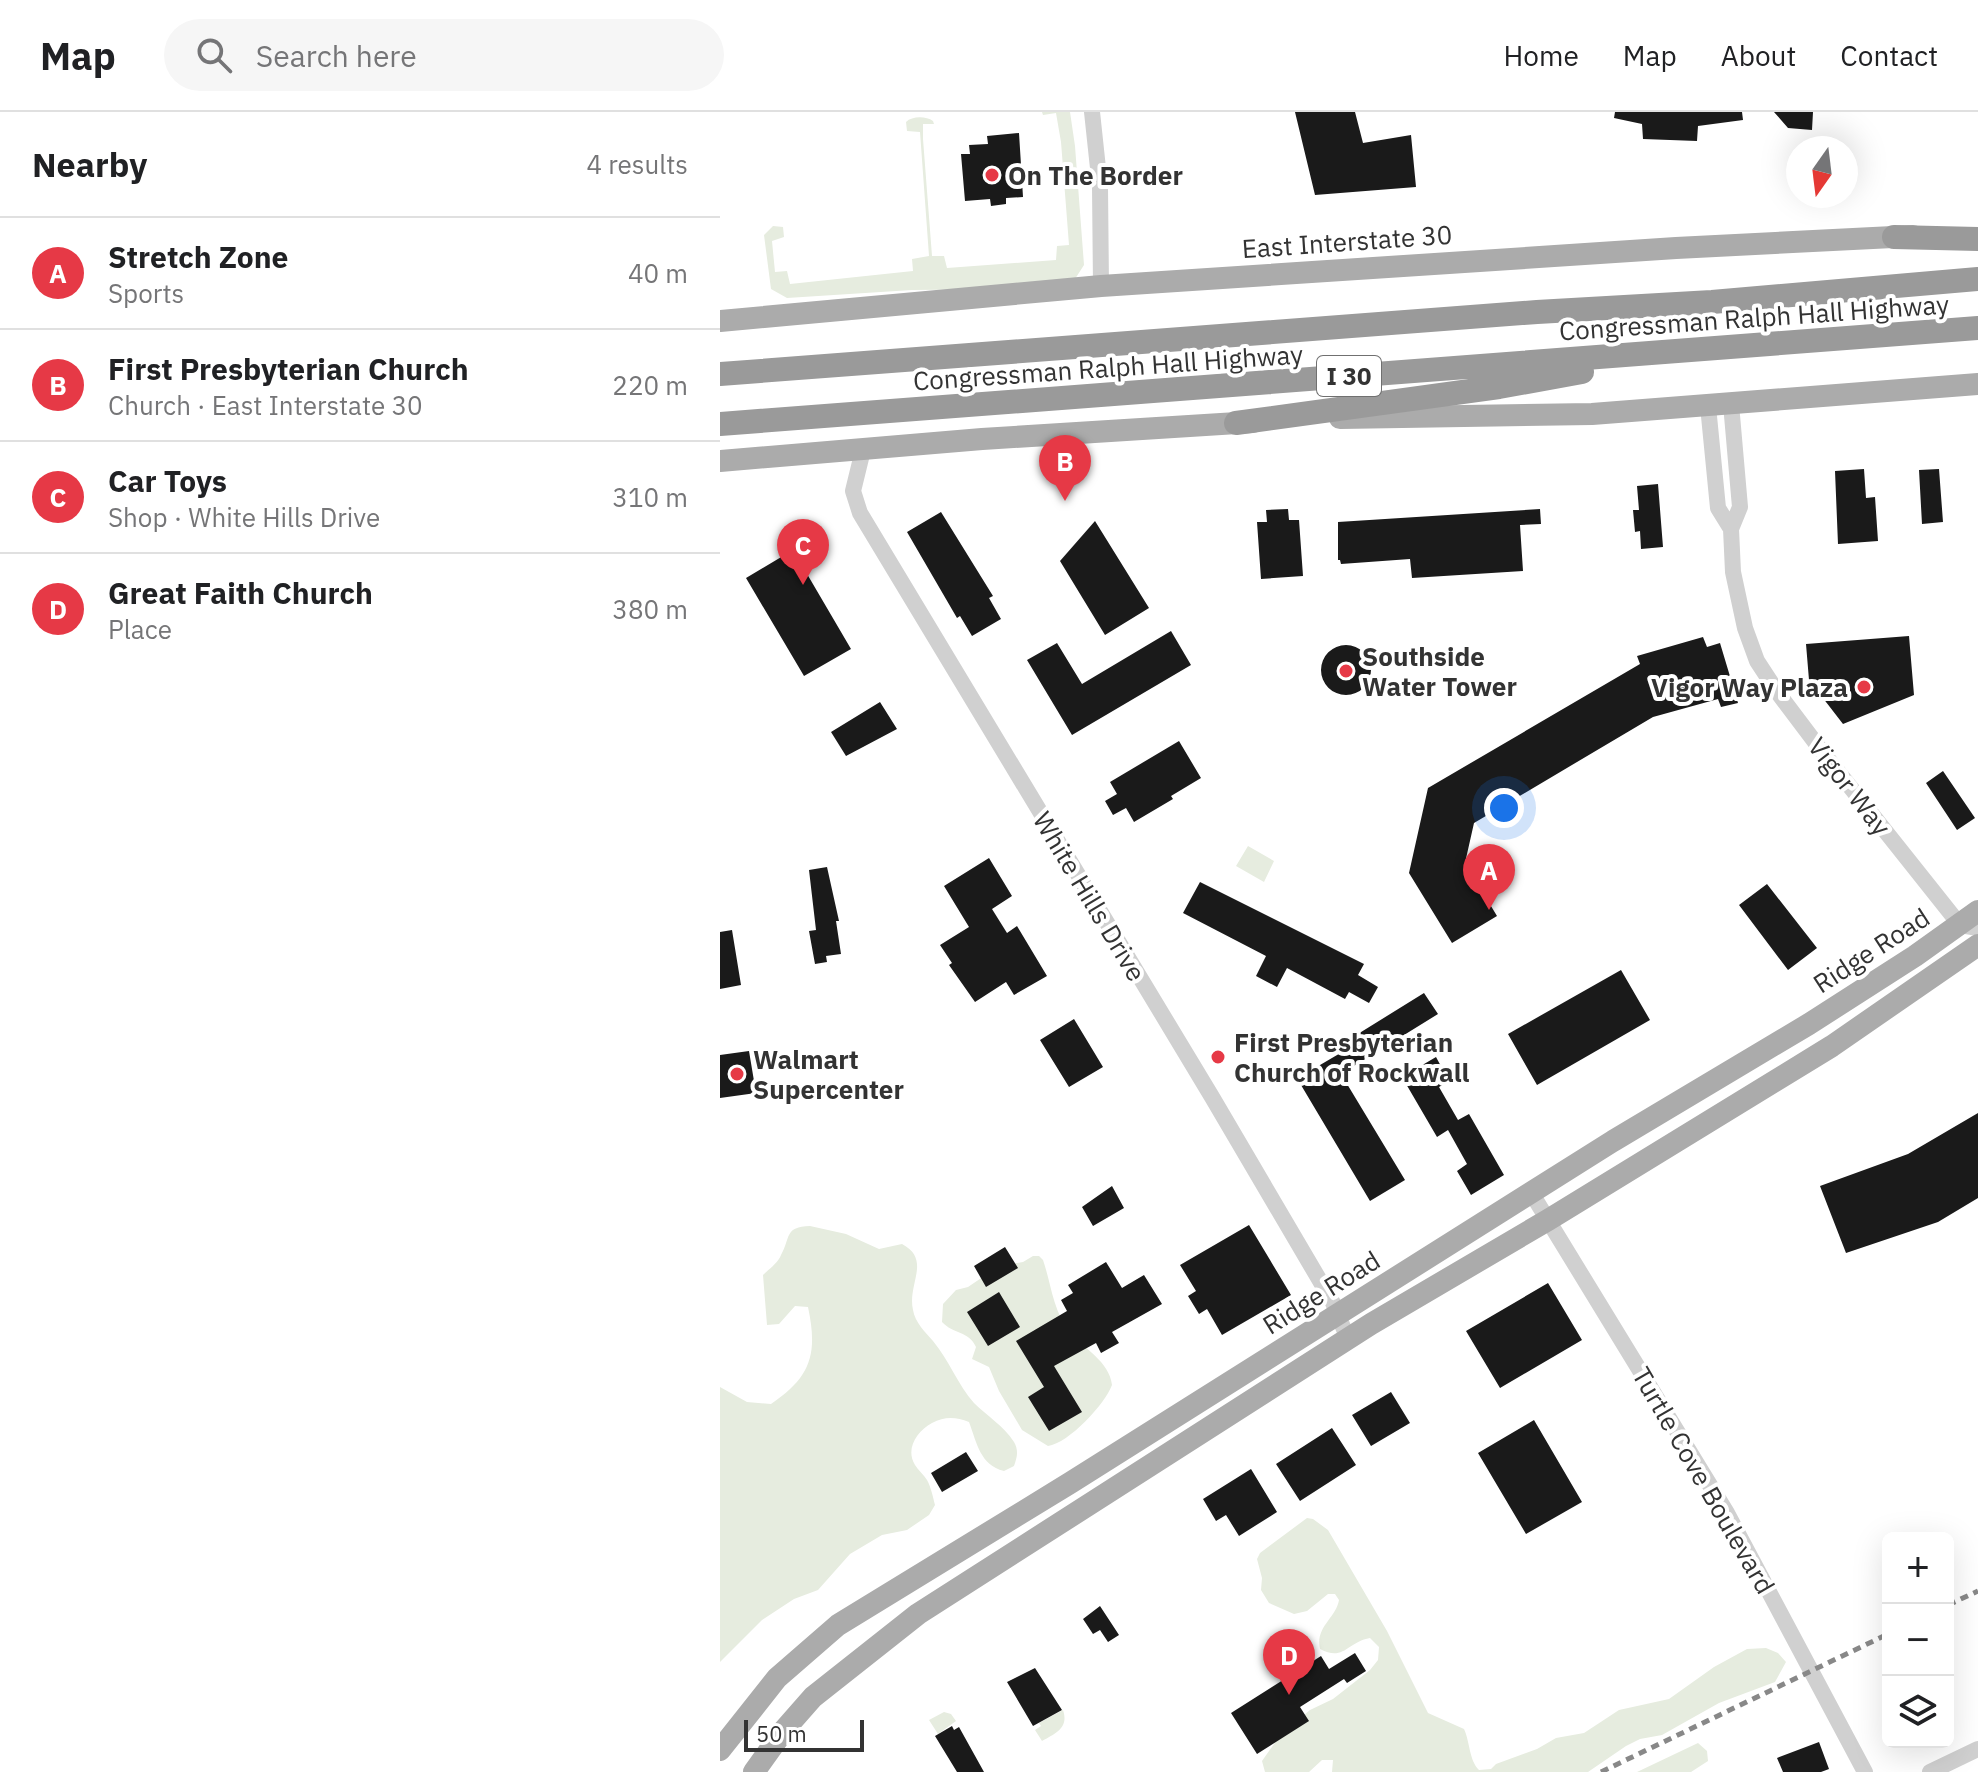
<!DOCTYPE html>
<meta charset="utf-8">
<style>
:root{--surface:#fff;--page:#f6f6f6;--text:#202124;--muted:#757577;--line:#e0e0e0;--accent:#e63946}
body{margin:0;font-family:"IBM Plex Sans",sans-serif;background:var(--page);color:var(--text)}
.controls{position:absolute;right:24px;bottom:24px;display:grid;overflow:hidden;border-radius:12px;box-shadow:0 8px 32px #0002}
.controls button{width:72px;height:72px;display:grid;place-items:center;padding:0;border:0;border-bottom:2px solid var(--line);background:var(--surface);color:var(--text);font:40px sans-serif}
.compass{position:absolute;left:1066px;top:24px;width:72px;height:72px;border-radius:50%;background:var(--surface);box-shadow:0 8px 32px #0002;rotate:194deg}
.scale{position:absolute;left:24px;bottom:20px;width:120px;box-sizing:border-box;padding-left:8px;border:4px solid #333;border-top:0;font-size:22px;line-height:28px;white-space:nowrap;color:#333;-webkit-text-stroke:6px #fff;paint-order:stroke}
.you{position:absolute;left:784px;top:696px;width:28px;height:28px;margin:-20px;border:6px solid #fff;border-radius:50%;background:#1a73e8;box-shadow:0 0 0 12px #1a73e833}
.badge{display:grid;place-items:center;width:52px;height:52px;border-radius:50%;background:var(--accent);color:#fff;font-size:26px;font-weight:700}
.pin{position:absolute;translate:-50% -66px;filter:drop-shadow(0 2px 4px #0008)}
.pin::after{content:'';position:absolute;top:42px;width:28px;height:24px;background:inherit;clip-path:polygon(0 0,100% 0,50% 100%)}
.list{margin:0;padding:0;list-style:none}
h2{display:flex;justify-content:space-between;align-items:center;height:104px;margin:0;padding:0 32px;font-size:34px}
h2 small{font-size:26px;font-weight:400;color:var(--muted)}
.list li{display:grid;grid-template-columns:52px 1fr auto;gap:24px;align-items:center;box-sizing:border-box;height:112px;padding:0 32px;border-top:2px solid var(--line)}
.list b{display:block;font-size:30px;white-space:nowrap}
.list p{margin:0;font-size:26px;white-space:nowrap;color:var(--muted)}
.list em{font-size:26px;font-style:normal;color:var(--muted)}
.icon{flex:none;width:44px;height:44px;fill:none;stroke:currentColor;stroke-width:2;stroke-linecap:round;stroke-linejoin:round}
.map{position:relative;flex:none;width:1258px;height:1660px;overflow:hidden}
header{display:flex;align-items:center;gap:48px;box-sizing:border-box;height:112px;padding:0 40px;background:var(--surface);border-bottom:2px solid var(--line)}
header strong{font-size:38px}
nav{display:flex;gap:44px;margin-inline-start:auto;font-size:28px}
.search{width:560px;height:72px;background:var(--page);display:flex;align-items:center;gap:20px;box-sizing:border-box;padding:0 28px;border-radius:44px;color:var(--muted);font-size:30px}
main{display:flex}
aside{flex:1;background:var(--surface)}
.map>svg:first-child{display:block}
.green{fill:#e6ecdf}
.building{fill:#1a1a1a}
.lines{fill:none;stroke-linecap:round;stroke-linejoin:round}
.minor{stroke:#d0d0d0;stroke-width:16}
.major{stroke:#ababab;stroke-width:22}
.highway{stroke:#9a9a9a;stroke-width:24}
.rail{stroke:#888;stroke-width:5;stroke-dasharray:8 6;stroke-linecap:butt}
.poi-dot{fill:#e63946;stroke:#fff;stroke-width:3}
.labels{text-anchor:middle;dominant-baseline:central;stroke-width:8;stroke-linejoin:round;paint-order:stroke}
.shield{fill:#fff;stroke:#707070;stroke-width:2}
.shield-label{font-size:24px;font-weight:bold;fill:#333}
.poi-label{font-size:26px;font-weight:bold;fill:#333;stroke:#fff;text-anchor:start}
.street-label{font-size:26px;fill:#333;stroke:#fff}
</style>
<header>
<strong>Map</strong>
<div class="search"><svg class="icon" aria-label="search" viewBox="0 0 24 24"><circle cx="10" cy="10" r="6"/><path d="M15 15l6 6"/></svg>Search here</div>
<nav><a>Home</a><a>Map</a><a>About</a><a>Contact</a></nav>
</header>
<main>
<aside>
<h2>Nearby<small>4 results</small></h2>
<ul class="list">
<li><span class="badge">A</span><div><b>Stretch Zone</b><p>Sports</p></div><em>40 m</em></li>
<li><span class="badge">B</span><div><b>First Presbyterian Church</b><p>Church · East Interstate 30</p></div><em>220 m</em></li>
<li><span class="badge">C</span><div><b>Car Toys</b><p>Shop · White Hills Drive</p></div><em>310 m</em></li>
<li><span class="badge">D</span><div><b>Great Faith Church</b><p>Place</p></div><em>380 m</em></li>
</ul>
</aside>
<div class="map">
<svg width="1258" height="1660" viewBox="0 0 1258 1660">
<rect width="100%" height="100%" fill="#fff"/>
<path class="green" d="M322,0h28l5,34 9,119 -9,14 -60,10 -103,1 -125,8 -16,-9 -7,-54 9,-9 10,1 1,10 -12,4 3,31 12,-1 3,13 123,-13 -1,-12 17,-3 -9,-124 -13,-1 -1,-9c6,-6 20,-6 27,-1l1,3h-11v15l9,117h12l3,12 109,-8 1,-14 12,-1 -8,-103 -5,-29 -13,2z
M528,734l26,15 -10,21 -28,-16z
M90,1114l36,8 33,15 23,-5c30,16 5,40 11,66 2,12 12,22 20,31 16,19 25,44 41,62 13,13 30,23 40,39 5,9 3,15 0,24l-10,5c-24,-6 -27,-28 -35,-49 -13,-5 -24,-6 -37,1 -15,8 -27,26 -17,42 3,5 9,10 12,15 4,7 6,17 8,25l-6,10 -22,15 -25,5 -32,19 -32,36 -24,9 -32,21 -42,42v-275l27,15 24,2c40,-27 47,-50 37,-97l-13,-1 -16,18 -12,1 -4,-50c6,-6 15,-12 18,-20 10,-18 3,-28 29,-29z
M313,1144h6l4,4c8,23 10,51 26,71 15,18 40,30 43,54 -7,19 -43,58 -64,61l-26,-16 -23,-39 -10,-24 -17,-8 4,-12c-7,-16 -23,-13 -34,-25l1,-18 13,-14 12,-3 31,-21 24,-4z
M587,1406l6,1 15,11 59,101 41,82 36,16c6,13 5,31 15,41l12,-1 5,-5 41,-15 19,-11 28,-5 35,-23 50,-11 45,-32 33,-18 19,-1 12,5 8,9 -11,20 -56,21 -57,32 -22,4 -14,7 -38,26h-256l1,-12h-11l-13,12h-44l-3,-11 19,-27 29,-24 23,-11 37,-29 8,-10 1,-13 -9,-9c-23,4 -26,24 -50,11 -5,-22 16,-31 19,-49l-4,-6h-7l-21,17 -13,3 -25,-11 -8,-13 1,-12 -5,-19 3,-6z
M343,1598c6,18 -7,23 -21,31l-7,-11 6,-4 -2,-3z
M224,1600l7,2 5,7 -18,13 -9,-14z
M978,1631l9,8 1,10 -17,11h-54z"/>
<path class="building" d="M575,0h60l8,31 48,-8 5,52 -101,8z
M895,0h127l1,8 -45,6 -1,15 -54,-2 -1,-15 -28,-6z
M1054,0h39l-1,18 -24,-2z
M299,21l4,64 -17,1v6l-15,2 -1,-7 -25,2 -4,-47h9l-1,-9 19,-1 -1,-8z
M1144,357l2,29 9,-1 3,44 -40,3 -3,-73z
M1219,357l4,53 -21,2 -3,-54z
M938,372l5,63 -22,2 -1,-18 -5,1 -2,-22h6l-2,-24z
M568,397l1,11h10l4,56 -42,3 -4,-57h10l-1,-12z
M820,397l1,15 -21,1 3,46 -111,7 -2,-19 -69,5 -1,-4h-2v-38z
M221,400l52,84 -4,2 12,21 -29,17 -12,-20 -3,2 -50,-86z
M375,409l54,87 -44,27 -45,-74z
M73,438l58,99 -47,27 -58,-98z
M451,519l20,34 -119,70 -45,-75 30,-17 25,41z
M1189,524l5,59 -71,29 -34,-44 -3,-36z
M983,525l4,10 13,-4 18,60 -17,4 -3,-8 -65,18 -179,106 -9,40 32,53 -45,27 -43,-70 19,-85 212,-124 -3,-8z
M601 558a25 25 0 1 1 50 0a25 25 0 1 1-50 0Z
M160,590l17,27 -51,27 -15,-24z
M459,629l22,37 -30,18 2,3 -39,23 -8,-14 -13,7 -8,-14 12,-7 -7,-12z
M1223,659l32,47 -18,12 -31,-47z
M269,746l23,38 -20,13 15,24 10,-7 30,50 -33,19 -8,-13 -31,20 -26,-37 3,-2 -12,-18 29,-18 -25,-41z
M107,755l12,54h-3l5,33 -15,2 1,6 -12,2 -6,-33 7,-1 -7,-60z
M480,770l164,82 -6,11 20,12 -9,16 -20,-11 -4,7 -58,-31 -10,19 -21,-11 10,-20 -83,-43z
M1047,772l50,64 -29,22 -49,-65z
M12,818l9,55 -21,4v-57z
M901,858l29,50 -113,65 -29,-51z
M704,881l14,21 -97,60 64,106 -35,21 -69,-116 6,-3 -4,-7 46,-27 -4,-6z
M354,907l29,48 -34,20 -29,-47z
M29,939l7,42 -36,5v-43z
M716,945l13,24 -10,6 19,33 11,-6 35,61 -33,20 -14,-24 10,-7 -19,-34 -11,7 -35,-60z
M1258,1001v85l-40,24 -92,31 -26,-67 88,-32z
M392,1074l12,22 -31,18 -11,-19z
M529,1113l42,70 -69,40 -15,-26 -8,5 -11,-18 8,-5 -16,-26z
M285,1135l13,21 -32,19 -12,-21z
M386,1150l16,26 22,-13 18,29 -50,28 7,11 -18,10 -5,-10 -42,23 28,46 -33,19 -21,-34 16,-10 -28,-46 51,-30 -6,-11 12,-7 -5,-8z
M828,1171l34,57 -82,48 -34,-57z
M279,1180l21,35 -32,19 -21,-34z
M671,1280l19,31 -39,23 -19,-31z
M814,1308l48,82 -56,32 -48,-81z
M612,1316l24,37 -56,36 -24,-37z
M246,1340l12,19 -36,21 -11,-19z
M531,1357l26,43 -38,24 -13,-21 -10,6 -13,-22z
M380,1494l19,29 -11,7 -8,-12 -7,4 -10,-15z
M635,1541l11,18 -19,12 -3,-4 -44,28 9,14 -52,33 -26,-41 90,-57 8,13z
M315,1556l27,42 -29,16 -26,-44z
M232,1614l2,4 5,-3 25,45h-27l-22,-36z
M1099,1630l10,27 -8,3h-38l-6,-14z"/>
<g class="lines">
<path class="minor" d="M372,0l8,75 1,99
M1011,292l9,103 -9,22 2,43 12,56 12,33 21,32 46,61 136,171 18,3
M988,294l10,102 13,21
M143,338l-10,41 7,22 352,584 121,206 15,36
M812,1082l195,319 138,259
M1210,1660l48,-23"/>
<path class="major" d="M0,209l381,-35 575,-38 237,-12
M620,306l252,-4 386,-30
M0,349l262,-22 271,-17
M0,1638l57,-72 61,-53 232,-142 543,-342 196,-117 106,-68 63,-45
M34,1660l30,-42 29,-33 105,-83 453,-290 177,-104 284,-174 146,-101"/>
<path class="highway" d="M1174,125l84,2
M0,262l817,-62 175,-10 266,-23
M516,311l263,-36 83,-15
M0,312l1258,-96"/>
<path class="rail" d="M1228,1493l30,-14
M881,1660l287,-138"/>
</g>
<g class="poi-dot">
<circle cx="272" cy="63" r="8"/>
<circle cx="626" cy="559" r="8"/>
<circle cx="1144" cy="575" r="8"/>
<circle cx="498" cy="945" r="8"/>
<circle cx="17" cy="962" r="8"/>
</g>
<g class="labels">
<rect class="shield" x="597" y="244" width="64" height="40" rx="6"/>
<g class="shield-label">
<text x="629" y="264">I 30</text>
</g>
<g class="poi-label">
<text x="288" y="63">On The Border</text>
<text x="642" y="544">Southside<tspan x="642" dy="30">Water Tower</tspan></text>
<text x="1128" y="575" text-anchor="end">Vigor Way Plaza</text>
<text x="514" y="930">First Presbyterian<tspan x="514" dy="30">Church of Rockwall</tspan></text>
<text x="33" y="947">Walmart<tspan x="33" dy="30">Supercenter</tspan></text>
</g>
<g class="street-label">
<text transform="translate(627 129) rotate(-4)">East Interstate 30</text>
<text transform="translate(1034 205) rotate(-4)">Congressman Ralph Hall Highway</text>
<text transform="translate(388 255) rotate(-4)">Congressman Ralph Hall Highway</text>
<text transform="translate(1130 674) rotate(52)">Vigor Way</text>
<text transform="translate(370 784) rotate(59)">White Hills Drive</text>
<text transform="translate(1151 838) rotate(-33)">Ridge Road</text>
<text transform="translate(601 1180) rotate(-32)">Ridge Road</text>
<text transform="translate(984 1368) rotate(60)">Turtle Cove Boulevard</text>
</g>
</g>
</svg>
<div class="controls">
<button>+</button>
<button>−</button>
<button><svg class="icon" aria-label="layers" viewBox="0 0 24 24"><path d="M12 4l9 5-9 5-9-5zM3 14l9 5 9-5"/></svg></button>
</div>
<svg class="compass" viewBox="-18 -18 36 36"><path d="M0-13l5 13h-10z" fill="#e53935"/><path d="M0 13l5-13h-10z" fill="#757577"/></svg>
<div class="scale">50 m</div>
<div class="you"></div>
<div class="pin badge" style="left:769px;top:798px">A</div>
<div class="pin badge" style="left:345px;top:389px">B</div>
<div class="pin badge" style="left:83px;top:473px">C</div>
<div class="pin badge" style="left:569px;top:1583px">D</div>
</div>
</main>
